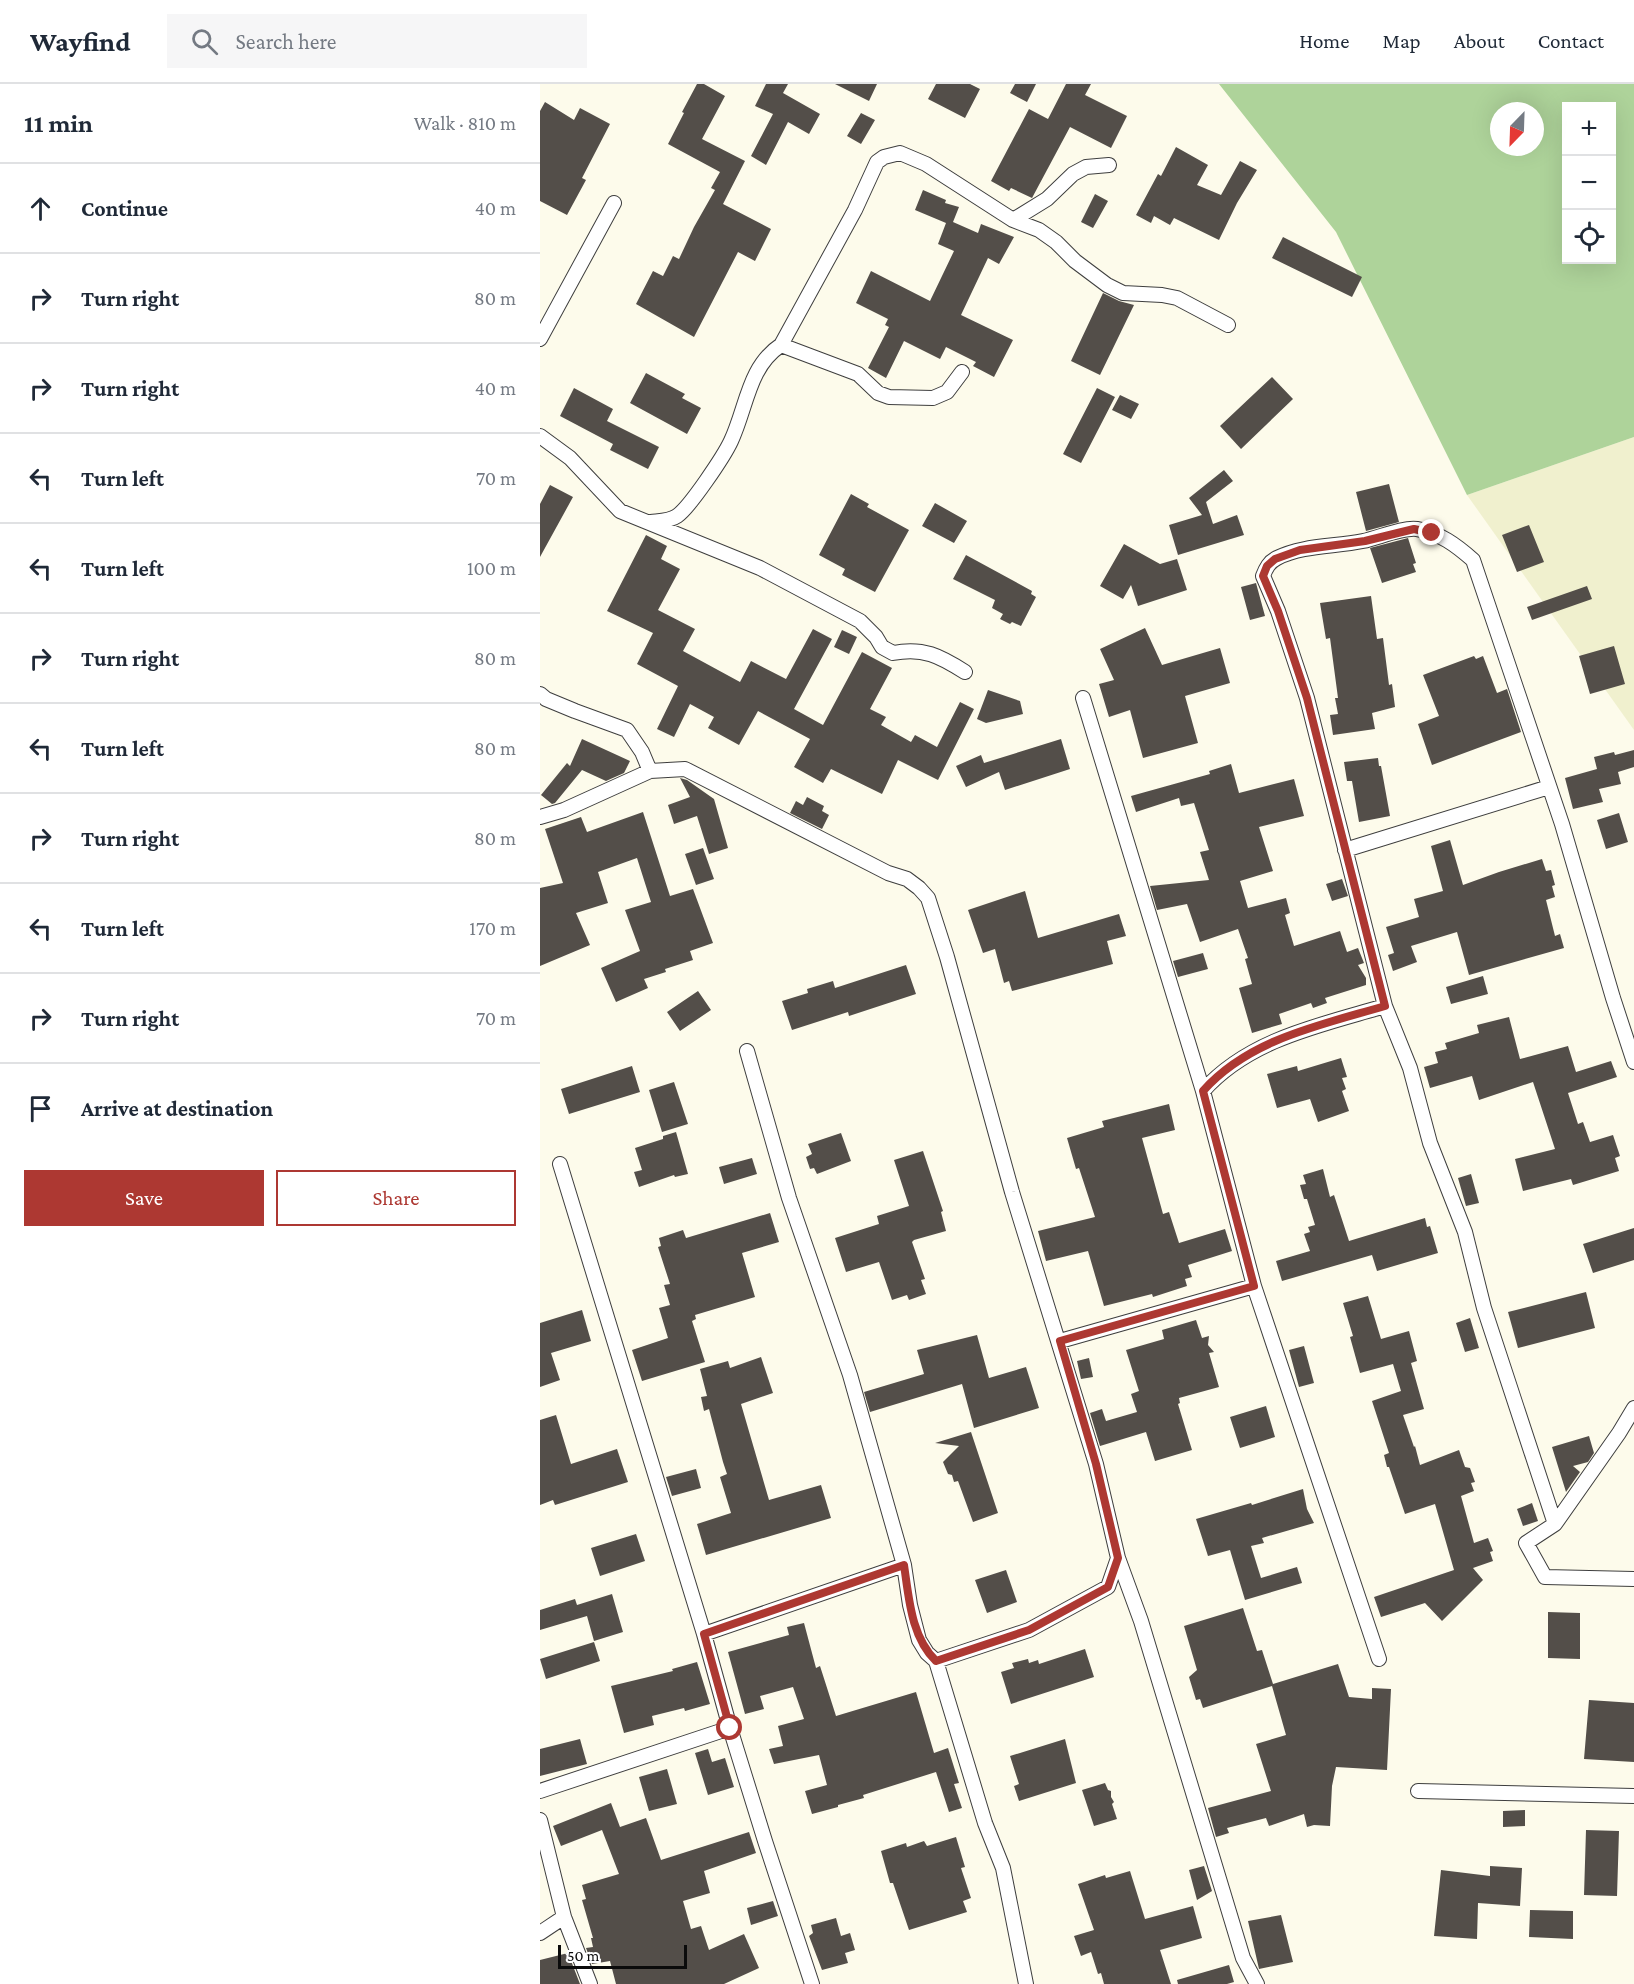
<!DOCTYPE html>
<meta charset="utf-8">
<style>
:root{--surface:#fff;--page:#f6f6f7;--text:#1f2937;--muted:#747a83;--line:#e0e1e3;--accent:#ad3832}
body{margin:0;font-family:"Crimson Pro",serif;background:var(--page);color:var(--text)}
.controls{position:absolute;right:18px;top:18px;display:grid;overflow:hidden;border-radius:0px;box-shadow:0 6px 24px #0002}
.controls button{width:54px;height:54px;display:grid;place-items:center;padding:0;border:0;border-bottom:2px solid var(--line);background:var(--surface);color:var(--text);font:30px sans-serif}
.compass{position:absolute;left:950px;top:18px;width:54px;height:54px;border-radius:50%;background:var(--surface);box-shadow:0 6px 24px #0002;rotate:203deg}
.scale{position:absolute;left:18px;bottom:15px;width:129px;box-sizing:border-box;padding-left:6px;border:3px solid #0b0b0b;border-top:0;font-size:16px;line-height:21px;white-space:nowrap;color:#0b0b0b;-webkit-text-stroke:4px #fff;paint-order:stroke}
.stop{position:absolute;width:18px;height:18px;margin:-14px;border:4px solid #ad3832;border-radius:50%;background:#fff}
.stop.end{background:#ad3832;border-color:#fff;box-shadow:0 2px 6px #0008}
.list{margin:0;padding:0;list-style:none}
h2{display:flex;justify-content:space-between;align-items:center;height:78px;margin:0;padding:0 24px;font-size:26px}
h2 small{font-size:20px;font-weight:400;color:var(--muted)}
.list li{display:grid;grid-template-columns:39px 1fr auto;gap:18px;align-items:center;box-sizing:border-box;height:90px;padding:0 24px;border-top:2px solid var(--line)}
.list b{display:block;font-size:22px;white-space:nowrap}
.list em{font-size:20px;font-style:normal;color:var(--muted)}
.actions{display:flex;gap:12px;padding:18px 24px}
.actions a{flex:1;padding:14px 0;border:2px solid var(--accent);border-radius:0px;text-align:center;font-size:21px;color:var(--accent)}
.actions .main{background:var(--accent);color:#fff}
.icon{flex:none;width:33px;height:33px;fill:none;stroke:currentColor;stroke-width:2;stroke-linecap:round;stroke-linejoin:round}
.map{position:relative;flex:none;width:1094px;height:1900px;overflow:hidden}
header{display:flex;align-items:center;gap:36px;box-sizing:border-box;height:84px;padding:0 30px;background:var(--surface);border-bottom:2px solid var(--line)}
header strong{font-size:28px}
nav{display:flex;gap:33px;margin-inline-start:auto;font-size:21px}
.search{width:420px;height:54px;background:var(--page);display:flex;align-items:center;gap:15px;box-sizing:border-box;padding:0 21px;border-radius:0px;color:var(--muted);font-size:22px}
main{display:flex}
aside{flex:1;background:var(--surface)}
.map>svg:first-child{display:block}
.farmland{fill:#f0f0ce}
.forest{fill:#aed39a;fill-rule:evenodd}
.building{fill:#534e49}
.lines{fill:none;stroke-linecap:round;stroke-linejoin:round}
.minor-casing{stroke:#3e3e3e;stroke-width:16}
.minor{stroke:#fff;stroke-width:14}
.route{stroke:#ad3832;stroke-width:8}
</style>
<header>
<strong>Wayfind</strong>
<div class="search"><svg class="icon" aria-label="search" viewBox="0 0 24 24"><circle cx="10" cy="10" r="6"/><path d="M15 15l6 6"/></svg>Search here</div>
<nav><a>Home</a><a>Map</a><a>About</a><a>Contact</a></nav>
</header>
<main>
<aside>
<h2>11 min<small>Walk · 810 m</small></h2>
<ul class="list">
<li><svg class="icon" aria-label="ahead" viewBox="0 0 24 24"><path d="M12 20V5M6 11l6-6 6 6"/></svg><div><b>Continue</b></div><em>40 m</em></li>
<li><svg class="icon" aria-label="right" viewBox="0 0 24 24"><path d="M7 20v-9h11M14 6l5 5-5 5"/></svg><div><b>Turn right</b></div><em>80 m</em></li>
<li><svg class="icon" aria-label="right" viewBox="0 0 24 24"><path d="M7 20v-9h11M14 6l5 5-5 5"/></svg><div><b>Turn right</b></div><em>40 m</em></li>
<li><svg class="icon" aria-label="left" viewBox="0 0 24 24"><path d="M17 20v-9H6M10 6l-5 5 5 5"/></svg><div><b>Turn left</b></div><em>70 m</em></li>
<li><svg class="icon" aria-label="left" viewBox="0 0 24 24"><path d="M17 20v-9H6M10 6l-5 5 5 5"/></svg><div><b>Turn left</b></div><em>100 m</em></li>
<li><svg class="icon" aria-label="right" viewBox="0 0 24 24"><path d="M7 20v-9h11M14 6l5 5-5 5"/></svg><div><b>Turn right</b></div><em>80 m</em></li>
<li><svg class="icon" aria-label="left" viewBox="0 0 24 24"><path d="M17 20v-9H6M10 6l-5 5 5 5"/></svg><div><b>Turn left</b></div><em>80 m</em></li>
<li><svg class="icon" aria-label="right" viewBox="0 0 24 24"><path d="M7 20v-9h11M14 6l5 5-5 5"/></svg><div><b>Turn right</b></div><em>80 m</em></li>
<li><svg class="icon" aria-label="left" viewBox="0 0 24 24"><path d="M17 20v-9H6M10 6l-5 5 5 5"/></svg><div><b>Turn left</b></div><em>170 m</em></li>
<li><svg class="icon" aria-label="right" viewBox="0 0 24 24"><path d="M7 20v-9h11M14 6l5 5-5 5"/></svg><div><b>Turn right</b></div><em>70 m</em></li>
<li><svg class="icon" aria-label="arrive" viewBox="0 0 24 24"><path d="M6 21V4h12l-3 4 3 4H6"/></svg><div><b>Arrive at destination</b></div></li>
</ul>
<div class="actions"><a class="main">Save</a><a>Share</a></div>
</aside>
<div class="map">
<svg width="1094" height="1900" viewBox="0 0 1094 1900">
<rect width="100%" height="100%" fill="#fdfbeb"/>
<path class="farmland" d="M1094,353v293l-167,-235z"/>
<path class="forest" d="M679,0h415v353l-167,58 -131,-263zM1026,22h46v154h-46zM959,27h36v36h-36z"/>
<path class="building" d="M157,0h7l21,12 -23,43 43,22 -22,43 48,25 -16,32 -17,-9 -44,85 -58,-33 17,-33 10,5 10,-20 6,3 15,-32 21,-37 -4,-2 9,-16 -52,-28 16,-31 -2,-1z
M226,0h22l-5,9 37,21 -11,20 -21,-12 -22,43 -15,-9 22,-42 -18,-8z
M295,0h42l-8,17z
M396,0h34l10,5 -15,29 -37,-19z
M475,0h21l-9,18 -17,-9z
M526,0h25l-6,11 42,21 -16,32 -41,-21 -38,71 -21,-10 -2,3 -18,-10 38,-72 19,10z
M5,18l29,18 6,-12 30,16 -28,54 4,2 -19,35 -27,-14v-90z
M321,29l14,7 -14,24 -14,-8z
M636,63l32,18 -11,20 24,10 19,-34 17,9 -20,33 -18,37 -45,-22 -4,7 -16,-9 -3,7 -15,-8 22,-41 3,2z
M383,106l23,10 -1,3 14,4 -6,15 25,11 3,-9 33,13 -15,27 -11,-6 -27,57 52,25 -19,37 -21,-11 3,-4 -30,-15 -6,12 -36,-18 -18,37 -18,-10 21,-41 -4,-2 3,-6 -32,-16 15,-32 59,30 24,-50 -16,-7 8,-21 -31,-13z
M555,110l13,7 -15,27 -12,-6z
M743,153l79,40 -10,20 -80,-39z
M563,209l16,8 15,4 -34,70 -29,-14z
M106,289l39,21 -3,4 19,10 -14,26 -57,-31z
M732,293l21,22 -52,50 -21,-23z
M34,304l39,21 -6,12 52,26 -11,22 -38,-19 3,-6 -53,-28z
M557,304l18,9 -34,66 -18,-9z
M580,311l19,9 -8,15 -19,-9z
M684,386l9,11 -27,21 7,22 24,-9 7,20 -66,20 -9,-30 33,-10 -13,-17z
M849,400l10,38 -33,9 -10,-39z
M10,401l23,12 -33,60v-53z
M311,410l18,10 -2,3 42,23 -34,62 -33,-17 3,-6 -26,-14z
M395,419l32,18 -13,22 -32,-17z
M989,441l15,37 -27,10 -15,-37z
M106,451l21,11 -6,13 19,10 -22,41 37,19 -12,22 57,31 11,-21 35,18 27,-50 19,10 -38,70 29,16 39,-73 30,16 -22,41 16,8 -5,8 30,17 4,-7 22,12 23,-45 14,7 -36,71 -40,-20 -16,34 -51,-25 -8,14 -29,-16 16,-28 -52,-28 -19,34 -31,-17 6,-11 -24,-13 -16,33 -17,-8 21,-43 -41,-22 16,-31 -46,-22z
M868,454l8,25 -3,1 3,8 -34,11 -12,-35z
M584,460l36,20 17,-5 10,31 -49,16 -7,-21 -8,14 -23,-13z
M426,471l66,36 -1,3 5,3 -15,29 -9,-4 -2,2 -10,-5 3,-5 -11,-6 3,-8 -42,-21z
M716,499l9,33 -15,4 -9,-33z
M1047,502l5,13 -60,21 -5,-13z
M831,512l6,43 6,-1 6,47 3,-1 3,23 -23,6 3,16 -42,6 -3,-20 8,-1 -3,-16h3l-8,-60 -4,1 -6,-36z
M605,544l17,37 58,-17 10,35 -45,13 13,47 -55,15 -13,-48 -21,7 -10,-33 15,-4 -14,-31z
M302,546l15,7 -8,17 -15,-7z
M1074,562l11,38 -35,10 -11,-38z
M934,572l2,3 7,-3 14,37 10,-4 14,43 -89,33 -14,-41 21,-8 -16,-41z
M448,606l32,11 3,13 -37,9 -9,-4z
M42,655l48,22 -6,12 -18,8 -24,-11 -27,33 -3,1 -11,-9 26,-32 3,3z
M521,655l9,30 -65,21 -6,-18 -33,15 -10,-21 25,-11 3,8z
M1094,666v17l-16,5 3,12 -22,5 4,13 -30,7 -8,-31 32,-9 -3,-12 20,-5 1,3z
M838,674l1,8h2l9,50 -31,6 -7,-41h-5l-3,-19z
M691,680l8,29 55,-14 10,37 -45,11 14,44 -33,10 8,27 38,-10 4,15 -5,2 9,31 46,-15 7,21 11,-4 6,15 -6,2 8,13v7l-41,13 2,5 -14,5 -2,-5 -32,11 3,10 -30,9 -13,-45 13,-4 -7,-25 3,-1 -10,-29 -38,13 -13,-38 -30,6 -7,-24 59,-6 -9,-28 9,-2 -15,-47 -13,3 -2,-8 -43,14 -5,-16 79,-22 -1,-3z
M140,694l7,2 27,19 14,49 -19,6 -12,-38 -23,8 -6,-19 22,-8z
M267,713l17,9 -2,5 7,4 -7,14 -32,-16 6,-12 7,4z
M103,728l27,84 23,-7 20,54 -23,8 3,9 -28,9 1,3 -22,7 4,9 -32,14 -15,-34 39,-17 -15,-41 26,-8 -14,-44 -39,14 10,31 -32,10 14,32 -50,21v-78l23,-5 -18,-54 36,-12 6,15z
M1079,729l9,29 -22,7 -9,-29z
M910,756l13,45 36,-13 43,-13 4,12 5,-1 4,15 -3,1 3,11 -9,3 9,36 5,-2 4,14 -95,27 -12,-43 -46,14 6,16 -24,9 -5,-16 6,-2 -8,-26 33,-10 -5,-18 29,-8 -12,-45z
M163,764l11,31 -18,6 -11,-31z
M802,795l6,17 -16,5 -6,-17z
M485,807l13,47 81,-24 7,22 -19,5 6,23 -101,27 -3,-10 -5,2 -9,-34 -12,4 -15,-43z
M663,869l5,16 -30,8 -5,-16z
M366,881l10,29 -67,22 -1,-4 -56,18 -10,-29 26,-8 -1,-4 26,-8 2,7z
M943,892l5,18 -37,10 -5,-17z
M158,907l13,19 -31,21 -13,-19z
M969,933l11,42 48,-13 8,26 35,-11 6,16 -49,16 10,31 5,-2 7,20 23,-7 7,21 -5,2 4,13 -46,14 -2,-6 -48,12 -8,-32 40,-10 -22,-67 -54,18 -7,-24 -42,12 -6,-21 14,-4 -3,-11 12,-3 -2,-6 34,-10 -2,-8z
M801,974l6,19 -5,1 4,11 -4,2 7,20 -31,11 -8,-23 -33,9 -10,-34 30,-8 1,5z
M92,982l8,26 -71,22 -8,-25z
M134,998l14,42 -26,8 -13,-42z
M629,1020l6,26 -33,8 21,76 6,-2 10,31 46,-14 7,22 -44,14 4,12 -7,2 2,7 -34,11 -1,-3 -48,12 -16,-55 -42,10 -8,-30 57,-14 -16,-49 -3,1 -9,-31 37,-11 -2,-6z
M136,1048l12,42 -13,3 -1,-2 -35,12 -5,-15 8,-2 -7,-22 28,-9v-3z
M301,1049l10,28 -34,13 -3,-6 -4,1 -4,-12 6,-3 -4,-10z
M383,1067l20,60 -2,1 5,19 -32,9 -2,2 13,37 -4,1 5,14 -17,6 -2,-5 -15,5 -13,-38 -33,10 -11,-34 44,-14 -2,-8 32,-10 -15,-46z
M212,1074l5,16 -33,10 -5,-17z
M783,1085l7,28 4,-2 15,46 76,-23 2,9 3,-1 8,27 -61,18 -5,-16 -90,26 -6,-20 34,-10 -6,-17 6,-2 -2,-5 7,-2 -8,-26h-3l-4,-14 6,-1 -3,-9z
M931,1090l8,29 -13,3 -8,-28z
M230,1129l9,29 -37,11 13,44 -60,18 1,4 -4,2 13,41 -63,19 -10,-31 36,-12 -9,-30 11,-3 -6,-20 6,-1 -12,-37 3,-1 -2,-8 24,-8 3,8z
M1094,1144v32l-41,13 -10,-29z
M1046,1208l9,36 -77,20 -10,-36z
M828,1212l13,43 28,-8 8,30 -6,2 13,46 -21,6 11,32 1,-1 5,19 39,-15 6,17 5,1 5,14 -4,1 3,8 -13,5 13,47 14,-5 5,13 -3,1 3,9 -20,7 10,12 -41,41 -17,-18 -44,14 -7,-20 80,-27 -19,-66 -30,10 -16,-47h-2l-3,-12 5,-2 -17,-52 29,-10 -8,-27 -33,9 -10,-36 3,-1 -10,-33z
M42,1226l9,31 -40,12 9,27 -20,7v-64z
M930,1234l9,30 -14,4 -9,-29z
M656,1236l6,18 7,-2 -1,9 6,7 -5,1 10,34 -40,11 1,5 -2,1 14,46 -37,11 -9,-29 -46,14 -10,-33 12,-4 4,12 31,-9 -6,-18 8,-3 -13,-41 38,-11 -2,-9z
M437,1251l12,43 37,-11 13,41 -65,20 -12,-44 -92,28 -6,-20 60,-18 -7,-24z
M764,1262l10,37 -15,4 -10,-37z
M221,1273l12,36 -32,11 28,96 52,-15 10,33 -125,37 -9,-31 34,-11 -11,-36 7,-3 -4,-12 -14,-53 -5,2 -3,-14 6,-1 -7,-27 28,-8 2,7z
M549,1274l4,19 -12,2 -4,-18z
M726,1322l9,31 -35,11 -10,-31z
M16,1331l15,49 46,-15 11,33 -73,23 -2,-5 -13,5v-85z
M431,1348l27,81 -25,9 -15,-41 -4,1 -2,-7 -4,-1 -5,-12 16,-16 -24,-3z
M1049,1352l5,17 -6,9 -15,4 7,6 -14,20 -14,-45z
M156,1385l5,19 -29,8 -6,-19z
M763,1405l4,20 7,14 -52,15 2,5 -13,3 10,32 36,-11 5,16 -57,17 -15,-50 -22,6 -12,-37 55,-16 1,2z
M992,1419l6,18 -15,5 -6,-17z
M96,1450l9,27 -45,15 -9,-28z
M466,1486l11,32 -30,11 -12,-33z
M72,1510l11,38 -29,9 -7,-25 -47,14v-20l35,-11 2,6z
M703,1524l14,43 5,-1 11,34 65,-20 11,33 23,2v-11l19,1 -4,81 -51,-3 -4,19 -2,40 -16,-1 -7,2 -3,-13 -35,12 -3,-8 -39,10 2,5 -13,4 -8,-29 63,-17 -15,-47 30,-9 -14,-49 -69,22 -3,-9 -4,1 -7,-23 8,-7 -13,-44z
M1008,1528l32,1v46l-32,-1z
M264,1539l12,45 4,-2 16,50 80,-24 18,61 14,-5 11,35 -5,1 8,24 -13,4 -13,-40 -73,23 1,3 -26,7v2l-26,7 -7,-23 22,-6 -8,-30 -45,9 -5,-15 14,-3 -5,-20 26,-7 -11,-32 -33,9 4,13 -19,5 -17,-62 61,-17 -2,-8z
M54,1558l6,19 -54,18 -6,-20z
M545,1565l9,28 -83,27 -10,-32 13,-4 -2,-5 16,-4 1,4 9,-3 1,4z
M157,1578l13,42 -25,7 -1,-3 -32,8 2,9 -30,8 -13,-47 62,-15 -1,-2z
M1049,1616l45,3v59l-50,-3z
M40,1655l7,25 -47,12v-27z
M525,1655l11,44 -57,18 -5,-15 5,-2 -9,-28z
M168,1665l4,13 13,-4 9,29 -26,8 -13,-42z
M127,1685l10,35 -28,7 -10,-34z
M565,1699l3,7 3,1v6l3,5 -2,2 5,15 -23,7 -12,-36z
M71,1719l9,24 26,-9 15,42 88,-28 7,21 -52,18 6,22 -27,8 8,28 10,-3 8,24 35,-16 15,34 -35,16h-108l-6,-23 -18,3 -6,-16 7,-1 -2,-9h2l-11,-38 4,-1 -4,-14 37,-11 -17,-44 -41,16 -8,-20z
M985,1726v16l-22,1v-16z
M1046,1746l33,1 -2,65 -33,-1z
M416,1753l9,30 -4,1 10,30 -8,3 4,11 -58,18 -16,-47h-3l-9,-32 25,-8 1,4 17,-6 3,5z
M664,1782l8,25 -15,9 -8,-30z
M950,1782l32,2 -2,38 -42,-3 -1,36 -43,-3 7,-66 49,6z
M590,1787l15,48 48,-13 9,32 -42,12 11,34h-67l-3,-11 -3,1 -7,-22 -10,4 -7,-20 20,-6 -16,-46 27,-9 1,3z
M233,1817l5,15 -27,9 -4,-17z
M990,1826l43,1v28l-44,-2z
M741,1831l12,47 -34,7 -11,-48z
M296,1834l5,18 9,-3 5,17 -10,3 3,10 -26,7 -13,-34 4,-3 -2,-8z
M28,1869l12,31h-40v-24z
M689,1881l5,17 -7,2h-49l-1,-4z"/>
<g class="lines">
<defs>
<path id="minor" d="M473,136l34,-21 26,-25 13,-7 23,-2
M0,255l74,-136
M241,261l77,29 20,19 11,4 44,1 14,-6 15,-20
M0,352l30,22 50,53 140,57 100,53 16,16 6,10 11,6c30,-6 47,3 72,19
M111,438c8,-1 19,-1 26,-6 13,-9 47,-60 54,-75 16,-34 17,-74 50,-96l74,-135 22,-48 7,-5 16,-4 26,11 87,56 26,10 17,12 19,19 32,24 16,8 39,2 15,3 51,27
M0,610l6,5 29,12 52,19 15,22 8,19 -86,39 -24,7
M543,614l120,393 51,195 125,373
M110,687l35,-2 203,104 19,6 12,9 9,10 19,59 65,235 84,272 22,94 23,63 102,337 14,26
M805,766l204,-63
M207,967l42,147 61,177 54,190 6,40 9,35 8,13 9,8 49,162 18,45 23,116
M663,1007c46,-52 118,-66 182,-85
M20,1080l144,470 26,94 35,113 47,143
M520,1257l194,-55
M1094,1324l-15,25 -64,91 -29,19 19,34 89,2
M1015,1440l-71,-216 -19,-76 -35,-89 -20,-75 -25,-62 -78,-308 -29,-87 -15,-35c3,-8 6,-14 14,-18 26,-13 57,-11 86,-17 15,-3 40,-14 54,-12 23,4 39,16 56,31l89,264 51,174 21,64
M164,1550l200,-69
M396,1577l93,-31 79,-43 10,-29
M0,1707l190,-63
M878,1707l216,5
M0,1736l24,97 26,67
M0,1849l24,-16"/>
</defs>
<use href="#minor" class="minor-casing"/>
<use href="#minor" class="minor"/>
</g>
<g class="lines">
<path class="route" d="M190,1644l-26,-94 200,-69c5,33 7,72 32,96l93,-31 79,-43 10,-29 -22,-94 -36,-123 194,-55 -51,-195c46,-52 118,-66 182,-85l-78,-308 -29,-87 -15,-35 4,-10 8,-7 25,-9 65,-9 49,-12 18,4"/>
</g>
</svg>
<div class="controls">
<button>+</button>
<button>−</button>
<button><svg class="icon" aria-label="locate" viewBox="0 0 24 24"><circle cx="12" cy="12" r="6"/><path d="M12 2v4M12 18v4M2 12h4M18 12h4"/></svg></button>
</div>
<svg class="compass" viewBox="-18 -18 36 36"><path d="M0-13l5 13h-10z" fill="#e53935"/><path d="M0 13l5-13h-10z" fill="#747a83"/></svg>
<div class="scale">50 m</div>
<div class="stop" style="left:190px;top:1644px"></div>
<div class="stop end" style="left:892px;top:449px"></div>
</div>
</main>
